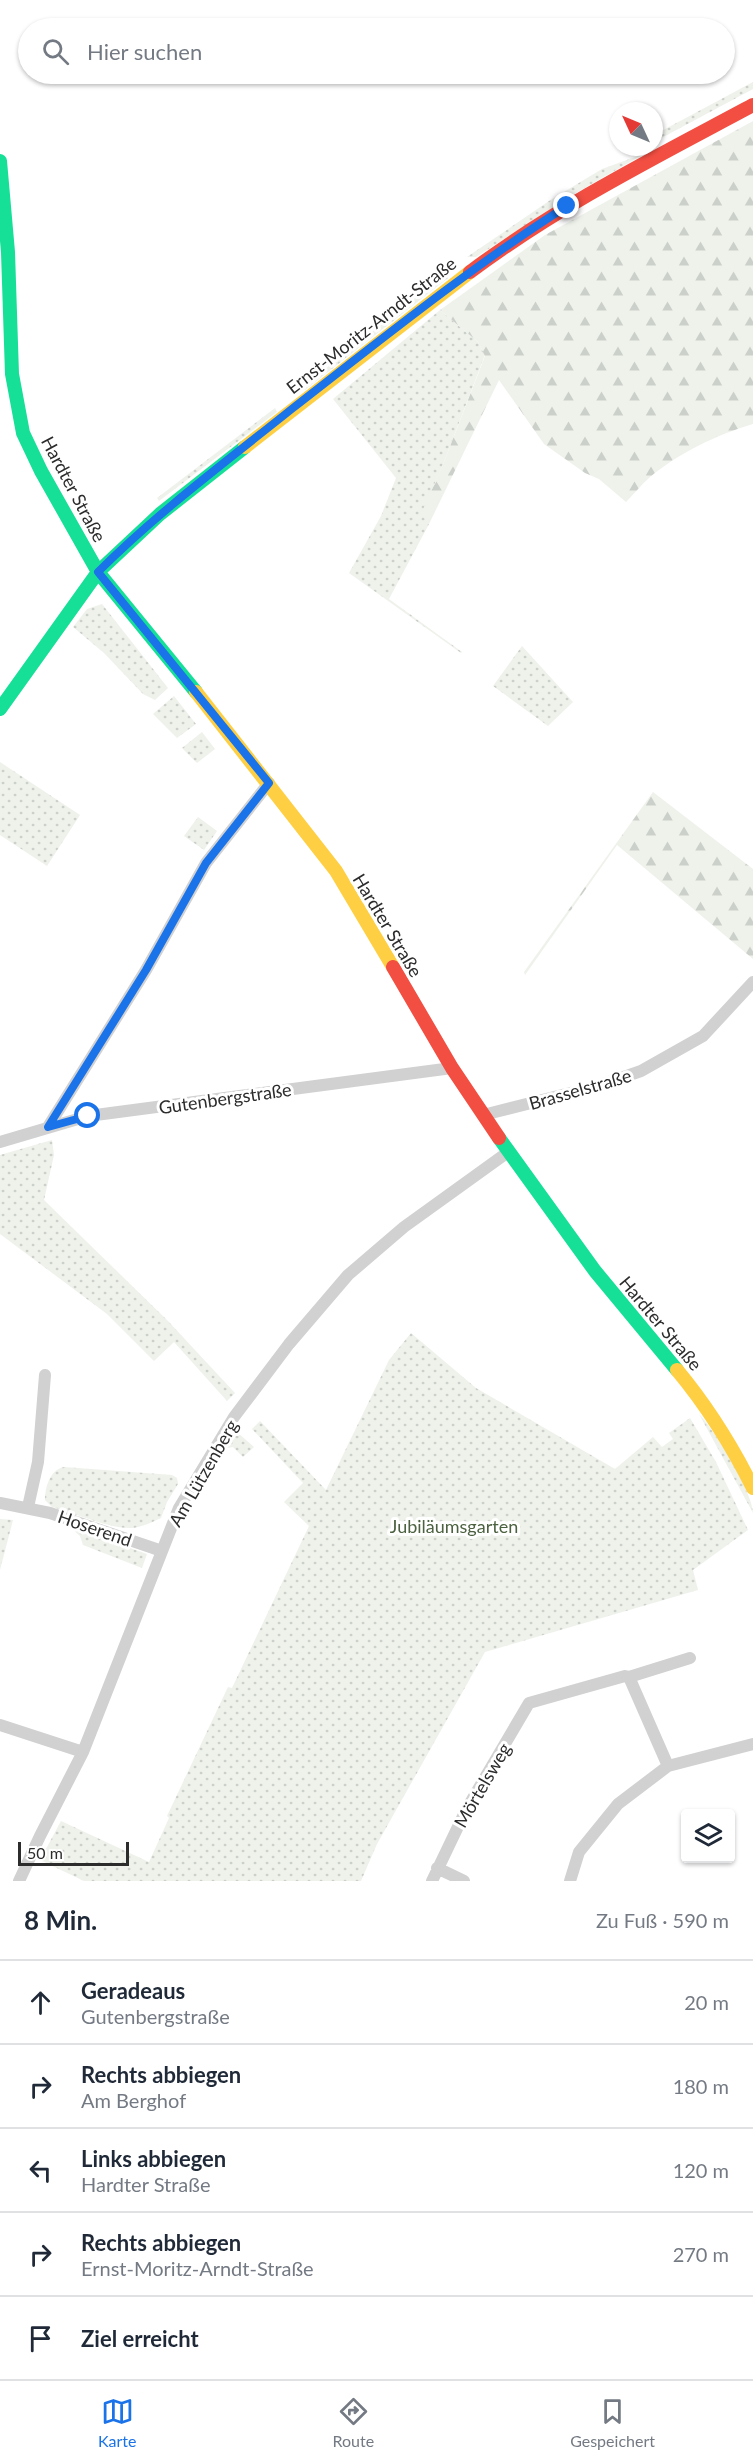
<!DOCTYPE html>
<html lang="de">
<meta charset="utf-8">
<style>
:root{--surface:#fff;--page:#f6f6f7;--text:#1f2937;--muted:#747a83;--line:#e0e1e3;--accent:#1a73e8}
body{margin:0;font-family:Lato,sans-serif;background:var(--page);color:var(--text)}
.controls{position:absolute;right:18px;bottom:18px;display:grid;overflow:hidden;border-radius:6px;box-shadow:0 2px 4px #0004}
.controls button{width:54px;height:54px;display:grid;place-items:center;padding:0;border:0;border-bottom:2px solid var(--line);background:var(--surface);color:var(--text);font:30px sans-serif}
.compass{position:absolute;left:609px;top:102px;width:54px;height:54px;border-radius:50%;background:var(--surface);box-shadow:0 2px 4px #0004;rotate:314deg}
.scale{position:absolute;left:18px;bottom:15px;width:111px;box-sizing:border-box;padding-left:6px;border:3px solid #2c2c2c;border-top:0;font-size:16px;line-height:21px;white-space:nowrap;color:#2c2c2c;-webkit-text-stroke:4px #fff;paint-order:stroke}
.stop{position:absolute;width:18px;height:18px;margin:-14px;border:4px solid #1a73e8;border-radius:50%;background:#fff}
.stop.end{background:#1a73e8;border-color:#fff;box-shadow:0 2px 6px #0008}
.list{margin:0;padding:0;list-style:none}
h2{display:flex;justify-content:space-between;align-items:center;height:78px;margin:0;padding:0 24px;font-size:26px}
h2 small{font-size:20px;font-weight:400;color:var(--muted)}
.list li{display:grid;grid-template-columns:39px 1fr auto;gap:18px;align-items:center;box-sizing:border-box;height:84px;padding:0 24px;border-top:2px solid var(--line)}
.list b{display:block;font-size:22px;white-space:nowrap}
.list p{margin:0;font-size:20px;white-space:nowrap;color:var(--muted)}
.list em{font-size:20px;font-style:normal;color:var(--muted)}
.icon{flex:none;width:33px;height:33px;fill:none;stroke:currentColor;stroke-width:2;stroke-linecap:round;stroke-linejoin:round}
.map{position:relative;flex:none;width:753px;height:1881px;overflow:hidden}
.search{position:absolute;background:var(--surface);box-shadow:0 2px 4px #0004;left:18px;right:18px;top:18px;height:66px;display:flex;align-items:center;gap:15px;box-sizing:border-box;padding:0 21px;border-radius:33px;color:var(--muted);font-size:22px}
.sheet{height:498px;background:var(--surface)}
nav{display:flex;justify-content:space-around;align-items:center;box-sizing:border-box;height:84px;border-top:2px solid var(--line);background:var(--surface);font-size:16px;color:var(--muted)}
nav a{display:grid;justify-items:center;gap:3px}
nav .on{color:var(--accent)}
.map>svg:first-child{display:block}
.grass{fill:url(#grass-dots)}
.forest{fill:url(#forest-firs)}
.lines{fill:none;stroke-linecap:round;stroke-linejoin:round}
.street{stroke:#d1d1d1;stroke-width:12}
.fast{stroke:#16e098;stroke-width:14}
.slow{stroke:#ffcf43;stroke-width:14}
.jam{stroke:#f24e42;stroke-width:14}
.route{stroke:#1a73e8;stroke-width:8}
.labels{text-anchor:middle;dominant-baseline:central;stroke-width:6;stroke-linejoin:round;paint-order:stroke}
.street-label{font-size:18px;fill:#2c2c2c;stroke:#fff}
.park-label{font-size:18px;fill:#4b613f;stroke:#fff}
</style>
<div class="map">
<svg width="753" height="1881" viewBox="0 0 753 1881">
<defs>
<pattern id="grass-dots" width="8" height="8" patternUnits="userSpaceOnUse" patternTransform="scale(1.5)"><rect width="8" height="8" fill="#eef2eb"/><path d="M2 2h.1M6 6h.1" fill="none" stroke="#ccd0ca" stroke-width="1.8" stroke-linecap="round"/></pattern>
<pattern id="forest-firs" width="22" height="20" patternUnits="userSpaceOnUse" patternTransform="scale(1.5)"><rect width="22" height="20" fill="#eef2eb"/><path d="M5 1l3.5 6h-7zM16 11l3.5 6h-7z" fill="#ccd0ca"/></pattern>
</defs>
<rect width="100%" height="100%" fill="#fff"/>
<path class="grass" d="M753,82v7l-99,53v-7z
M646,153l-65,37 -105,67h-9l82,-56 53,-32z
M449,271l-1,7 -143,112 -4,-2z
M440,310l38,32 7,13 -41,107 -22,52 7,10 -40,75 73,53 -1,1 -112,-80 32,-57 15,-38 -63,-79z
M275,408l2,4 -118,89 -2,-3z
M102,604l66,84 -13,12 -12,-6 -39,-41 -31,-26 14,-18z
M522,646l51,56 -25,24 -55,-40z
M174,696l22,28 -19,14 -24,-24z
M202,732l13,17 -18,14 -15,-15z
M0,762l80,53 -33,51 -47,-31z
M198,817l19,14 -13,19 -20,-14z
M52,1140l2,15 -10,45 124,121 67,72 -8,8 -53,-59 -20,19 -47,-47 -107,-80v-79z
M411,1333l65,55 139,81 38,-32 9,10 11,-8 -4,-6 21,-15 26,44 32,68 -55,40 5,20 -213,62 -108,192 -16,37h-277l-44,-21 21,-39 88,41 20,-44 -2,-2 61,-129 4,1 77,-162 -25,-24 19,-19 -51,-54 8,-8 66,69 63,-130z
M699,1414c14,14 54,78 54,99z
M238,1433l16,14 -11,10 -10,-10 -6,1 6,-12z
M64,1467l108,8 5,3 1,6 -11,18 -6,16c-9,4 -20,10 -31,10 -23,0 -55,-15 -78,-21l-7,-7c0,-13 5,-30 19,-33z
M0,1519l13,1 -13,50z
M70,1527l77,27 -5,14 -59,-23 -3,-9z"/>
<path class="forest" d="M753,121v303c-35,10 -76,30 -104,54 -8,7 -15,16 -23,24l-27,-23 -14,-6 -41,-29 -45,-64 -70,144 -8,-10 23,-52 41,-106 -7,-14 -38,-32 105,-75z
M653,792l100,77v90l-136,-114 -92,130 -1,-3z"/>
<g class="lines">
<path class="street" d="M483,1115l115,-29 43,-15 62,-35 50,-54
M48,1127l98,-157 60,-107 63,-80
M0,1142l88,-26 364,-48
M0,1503l50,10 112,38
M28,1507l10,-45 7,-87
M629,1677l39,89
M0,1725l83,27
M437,1868l27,13
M19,1881l21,-45 43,-84 96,-244 55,-91 55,-73 59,-69 56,-48 104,-75
M432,1881l34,-71 63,-107 96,-27 4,1 61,-19
M570,1881l9,-29 39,-48 50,-38 85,-22"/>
<path class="fast" d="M0,161l8,91 4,122 11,59 18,38 57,101 98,120
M0,709l98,-137 62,-58 85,-67
M499,1138l96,133 82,99"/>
<path class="slow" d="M245,447l225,-175
M196,692l140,179 57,96
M677,1370c30,36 55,76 76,118"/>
<path class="jam" d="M470,272c88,-66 186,-115 283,-167
M393,967l59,101 47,70"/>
</g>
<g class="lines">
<path class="route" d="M88,1116l-40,11 98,-157 60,-107 63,-80 -171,-211c60,-60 129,-111 195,-164 90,-70 178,-141 274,-202"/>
</g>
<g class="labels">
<g class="street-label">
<text transform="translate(371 325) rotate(-38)">Ernst-Moritz-Arndt-Straße</text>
<text transform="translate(74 489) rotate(62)">Hardter Straße</text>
<text transform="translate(388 925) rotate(59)">Hardter Straße</text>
<text transform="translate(580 1089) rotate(-16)">Brasselstraße</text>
<text transform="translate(225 1098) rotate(-8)">Gutenbergstraße</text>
<text transform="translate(661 1323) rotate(50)">Hardter Straße</text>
<text transform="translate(203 1473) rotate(-60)">Am Lützenberg</text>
<text transform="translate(95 1528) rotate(19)">Hoserend</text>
<text transform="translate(482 1785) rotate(-60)">Mörtelsweg</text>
</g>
<g class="park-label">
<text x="454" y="1526">Jubiläumsgarten</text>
</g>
</g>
</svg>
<div class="controls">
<button><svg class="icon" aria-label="layers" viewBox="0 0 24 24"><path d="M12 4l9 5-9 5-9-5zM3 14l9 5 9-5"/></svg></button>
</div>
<svg class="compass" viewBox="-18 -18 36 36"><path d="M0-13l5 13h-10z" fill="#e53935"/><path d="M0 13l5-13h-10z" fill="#747a83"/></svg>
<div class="scale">50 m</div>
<div class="stop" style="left:88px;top:1116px"></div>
<div class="stop end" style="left:567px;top:206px"></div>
<div class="search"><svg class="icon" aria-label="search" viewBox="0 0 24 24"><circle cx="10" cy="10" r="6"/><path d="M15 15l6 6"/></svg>Hier suchen</div>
</div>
<section class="sheet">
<h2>8 Min.<small>Zu Fuß · 590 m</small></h2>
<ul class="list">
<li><svg class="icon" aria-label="ahead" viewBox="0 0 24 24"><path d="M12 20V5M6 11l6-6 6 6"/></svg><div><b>Geradeaus</b><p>Gutenbergstraße</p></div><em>20 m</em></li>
<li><svg class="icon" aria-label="right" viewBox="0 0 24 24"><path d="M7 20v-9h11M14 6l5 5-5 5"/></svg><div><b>Rechts abbiegen</b><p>Am Berghof</p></div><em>180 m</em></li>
<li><svg class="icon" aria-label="left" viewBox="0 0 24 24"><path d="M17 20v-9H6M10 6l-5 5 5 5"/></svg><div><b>Links abbiegen</b><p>Hardter Straße</p></div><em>120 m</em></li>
<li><svg class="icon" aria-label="right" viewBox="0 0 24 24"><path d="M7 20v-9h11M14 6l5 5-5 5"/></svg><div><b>Rechts abbiegen</b><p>Ernst-Moritz-Arndt-Straße</p></div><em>270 m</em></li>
<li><svg class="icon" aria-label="arrive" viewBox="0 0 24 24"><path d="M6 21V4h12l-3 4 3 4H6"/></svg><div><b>Ziel erreicht</b></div></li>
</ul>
</section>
<nav>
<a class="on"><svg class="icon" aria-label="map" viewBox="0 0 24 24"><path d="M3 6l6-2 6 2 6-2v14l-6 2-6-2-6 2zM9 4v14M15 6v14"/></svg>Karte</a>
<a><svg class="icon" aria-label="directions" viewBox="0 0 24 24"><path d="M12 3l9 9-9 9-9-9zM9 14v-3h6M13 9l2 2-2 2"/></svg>Route</a>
<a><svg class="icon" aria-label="saved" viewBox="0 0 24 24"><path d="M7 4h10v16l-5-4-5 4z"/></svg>Gespeichert</a>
</nav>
